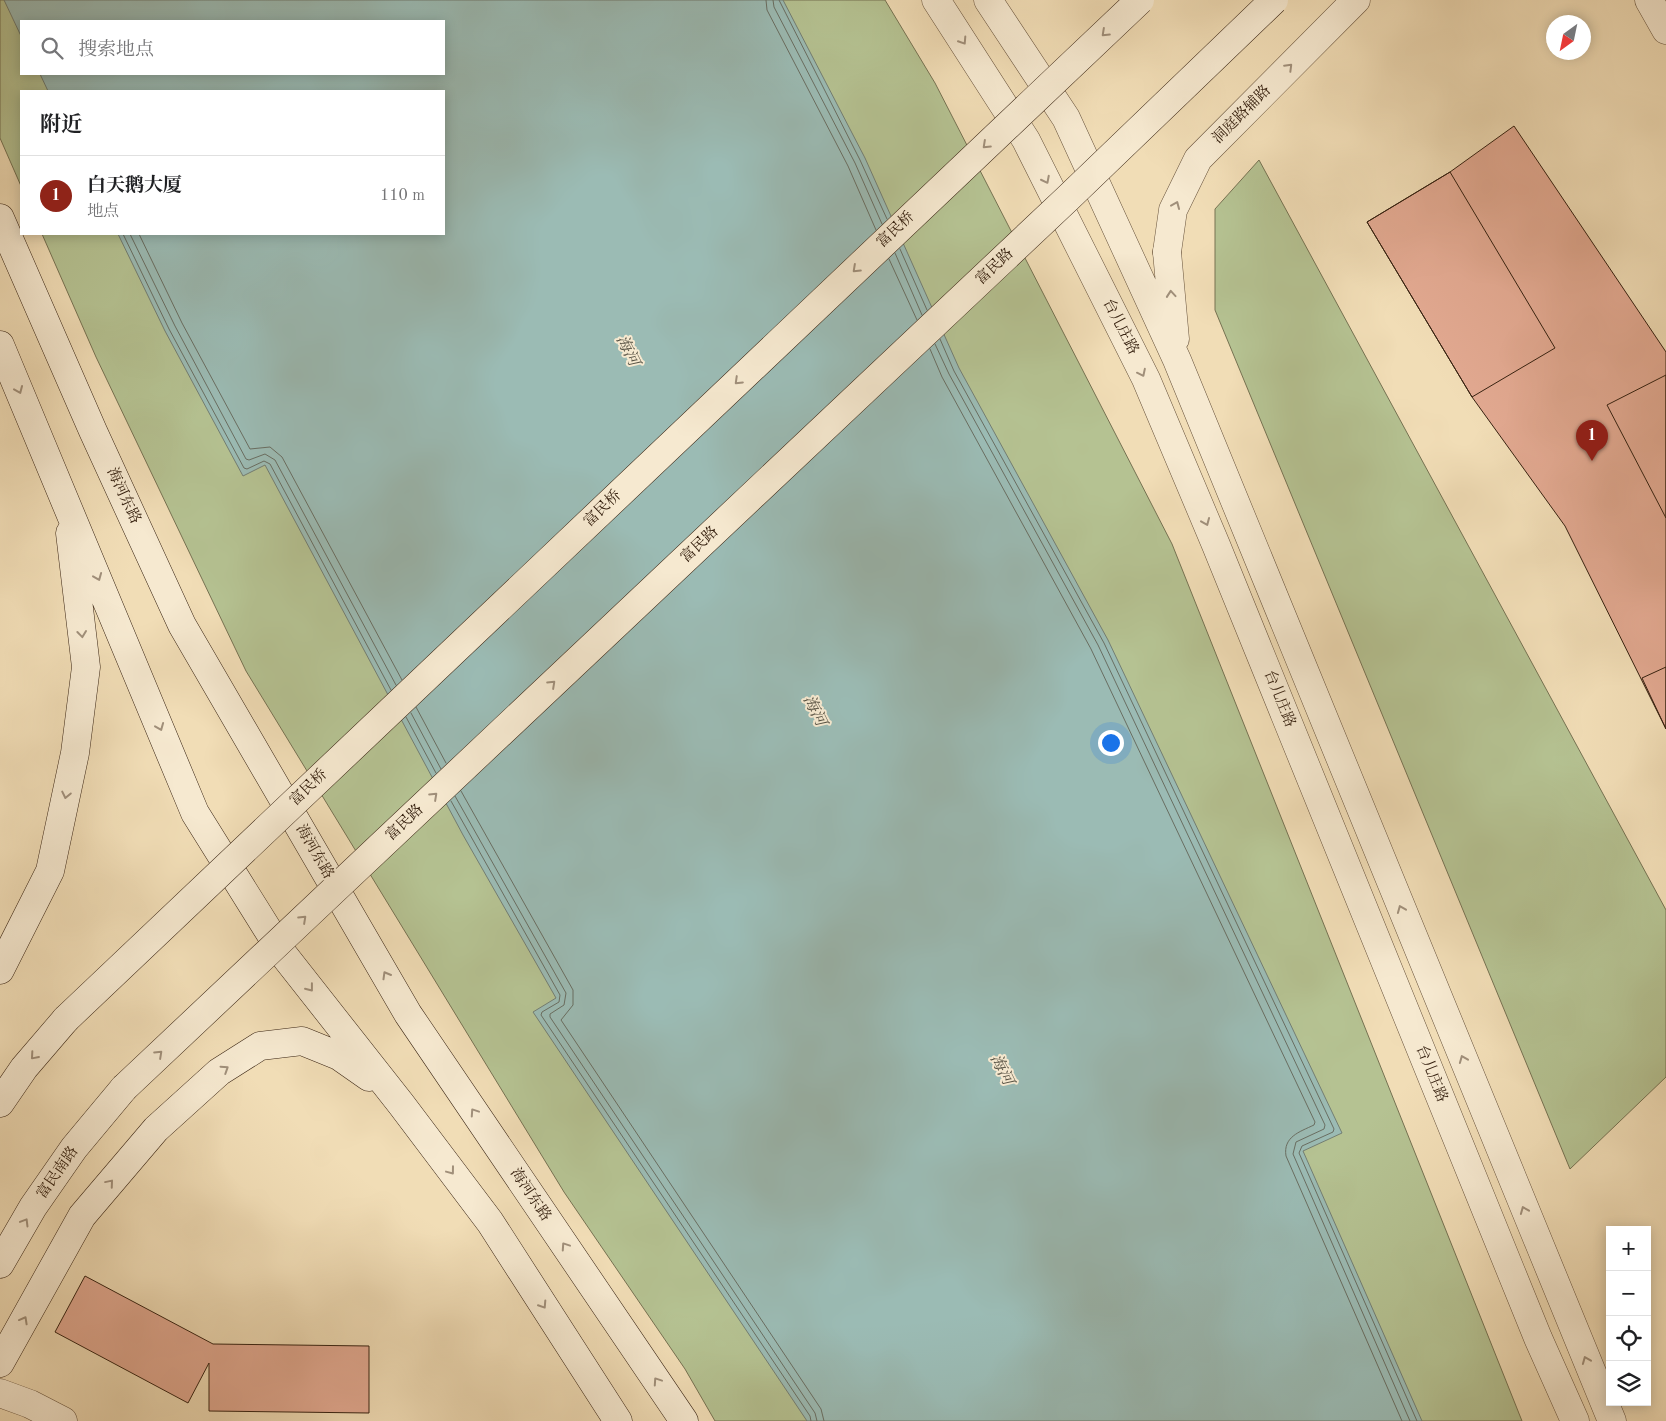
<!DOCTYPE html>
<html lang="zh">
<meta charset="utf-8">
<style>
:root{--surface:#fff;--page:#f6f6f6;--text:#202124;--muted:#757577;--line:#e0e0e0;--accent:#8f2418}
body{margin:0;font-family:"Old Standard TT","Noto Serif SC",serif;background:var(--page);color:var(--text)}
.controls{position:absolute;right:15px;bottom:15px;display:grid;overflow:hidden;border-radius:0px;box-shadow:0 2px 12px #0003}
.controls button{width:45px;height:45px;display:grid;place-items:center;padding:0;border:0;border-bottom:1px solid var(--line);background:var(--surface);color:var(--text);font:25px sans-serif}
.compass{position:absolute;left:1546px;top:15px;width:45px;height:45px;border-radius:50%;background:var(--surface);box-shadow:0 2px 12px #0003;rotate:213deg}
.you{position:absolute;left:1110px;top:742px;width:18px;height:18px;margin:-12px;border:4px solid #fff;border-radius:50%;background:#1a73e8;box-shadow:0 0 0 8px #1a73e833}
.badge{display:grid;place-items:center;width:32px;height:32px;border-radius:50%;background:var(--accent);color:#fff;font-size:16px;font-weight:700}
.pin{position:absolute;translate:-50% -41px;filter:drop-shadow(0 1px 2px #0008)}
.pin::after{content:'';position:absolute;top:26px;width:18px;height:15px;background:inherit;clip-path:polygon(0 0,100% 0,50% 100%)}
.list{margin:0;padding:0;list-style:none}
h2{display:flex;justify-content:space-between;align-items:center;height:65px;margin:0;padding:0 20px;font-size:21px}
h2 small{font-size:16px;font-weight:400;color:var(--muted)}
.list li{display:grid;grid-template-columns:32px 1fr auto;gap:15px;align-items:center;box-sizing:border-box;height:80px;padding:0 20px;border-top:1px solid var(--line)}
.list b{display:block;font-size:19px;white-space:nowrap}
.list p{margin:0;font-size:16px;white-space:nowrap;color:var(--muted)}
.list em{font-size:16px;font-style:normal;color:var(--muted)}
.icon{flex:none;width:28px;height:28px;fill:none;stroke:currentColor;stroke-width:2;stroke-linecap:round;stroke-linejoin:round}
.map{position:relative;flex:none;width:1666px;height:1421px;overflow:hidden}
.search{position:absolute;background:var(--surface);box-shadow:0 2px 12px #0003;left:20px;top:20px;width:425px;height:55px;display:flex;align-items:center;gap:12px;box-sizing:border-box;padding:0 18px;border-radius:0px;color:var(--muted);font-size:19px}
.panel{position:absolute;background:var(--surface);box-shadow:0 2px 12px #0003;left:20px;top:90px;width:425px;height:145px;border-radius:0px}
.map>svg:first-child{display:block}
.green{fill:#b5c292;stroke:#767252;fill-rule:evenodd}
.water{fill:#9bbbb4;stroke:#737e73}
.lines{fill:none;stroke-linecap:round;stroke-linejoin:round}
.shore{stroke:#696e62;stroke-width:1}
.building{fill:#e2a991;stroke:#372211}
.minor-casing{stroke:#66513a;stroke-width:29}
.tertiary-casing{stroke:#66513a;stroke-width:29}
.secondary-casing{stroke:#372211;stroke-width:29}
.minor{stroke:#f6e9d0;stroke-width:28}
.tertiary{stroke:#f6e9d0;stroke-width:28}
.secondary{stroke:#f6e9d0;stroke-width:28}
.secondary-bridge-casing{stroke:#372211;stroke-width:29;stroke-linecap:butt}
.secondary-bridge{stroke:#f6e9d0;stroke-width:28}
.oneway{stroke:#a08f7a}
.labels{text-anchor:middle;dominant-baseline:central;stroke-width:4;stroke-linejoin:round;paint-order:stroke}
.street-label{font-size:15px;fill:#372211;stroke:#f6e9d0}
.water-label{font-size:16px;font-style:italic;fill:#555042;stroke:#f6e9d0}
</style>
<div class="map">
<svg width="1666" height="1421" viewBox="0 0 1666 1421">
<rect width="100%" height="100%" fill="#f1ddb6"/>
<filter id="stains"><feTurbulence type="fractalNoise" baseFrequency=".004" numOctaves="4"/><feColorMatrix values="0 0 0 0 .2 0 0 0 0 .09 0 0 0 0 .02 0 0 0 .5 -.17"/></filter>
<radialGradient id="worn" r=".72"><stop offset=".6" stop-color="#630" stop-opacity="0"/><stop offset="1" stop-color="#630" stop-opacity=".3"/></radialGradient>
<path class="green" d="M0,0h885l50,83 237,461 350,877h-807l-30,-52 -121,-177 -318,-521 -150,-314 -54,-123h402v-143h-423v95l-21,-48zM21,21h423v53h-423z
M1259,160l407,750v167l-96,92 -355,-859v-101z"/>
<path class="water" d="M4,0h779l82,158 94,210 149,272 234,493 -39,18 119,270h-615l-274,-409 23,-14 -93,-163 -198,-370 -22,11 -78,-145 -47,-97h326v-143h-396l-8,-17h404v-53h-423v15z"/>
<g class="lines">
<path class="shore" d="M766,0l1,10 81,156 28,64
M773,0l1,7 81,156 27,61
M779,0l81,160 27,59
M123,234l46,95 75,139 3,1 17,-8 6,3 121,226
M130,234l45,92 71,133 3,1 16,-6 10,6 121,225
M139,234l43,89 68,126 20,-2 12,10 120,223
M900,249l27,61
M895,253l27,62
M889,259l28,61
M940,339l14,32 150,272 230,486 -1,3 -31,14 -3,7 118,268
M935,344l14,30 149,271 227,480 -1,4 -28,13 -3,12 117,267
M930,349l12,28 149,272 224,473 -1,3c-15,7 -31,12 -28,31l116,265
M416,707l30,56
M411,713l30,56
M406,717l30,56
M461,791l112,199v15l-12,15 260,389 3,12
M455,796l111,197 -2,12 -14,9v3l265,396 2,8
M451,801l109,194 -1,7 -17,10 -1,3 269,401 1,5"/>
</g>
<path class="building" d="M1514,126l152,226v377l-101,-203 -93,-129 -105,-175 83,-50z
M1450,172l105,176 -83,49 -105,-175z
M1666,375v143l-59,-113z
M1666,667v62l-24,-51z
M85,1276l128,68 156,2v67l-160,-2v-48l-21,40 -133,-71z"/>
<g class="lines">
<defs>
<path id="minor" d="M1167,252l6,-42 25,-51 158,-159
M0,1393l30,11 33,17"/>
<path id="tertiary" d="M936,0l90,140 120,239 70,166 322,793 37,83
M988,0l78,118 111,242 435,1061
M1649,0l17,30
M1167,252l8,87"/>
<path id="secondary" d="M0,218l93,213 89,194 226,389 276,407
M0,345l195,468 88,141 118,150 89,118 128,199
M0,970l50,-99 25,-118 11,-86 -16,-134
M0,1103l24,-35 42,-49
M0,1264l33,-57 41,-59 50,-60
M0,1363l82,-147 74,-87 63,-57 41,-26 42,-5 37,15 30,21"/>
</defs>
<use href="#minor" class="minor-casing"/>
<use href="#tertiary" class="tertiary-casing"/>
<use href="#secondary" class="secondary-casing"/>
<use href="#minor" class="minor"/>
<use href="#tertiary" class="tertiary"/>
<use href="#secondary" class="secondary"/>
<defs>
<path id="secondary-bridge" d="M66,1019l1074,-1019
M124,1088l944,-890 206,-198"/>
</defs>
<use href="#secondary-bridge" class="secondary-bridge-casing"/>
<use href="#secondary-bridge" class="secondary-bridge"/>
</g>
<defs><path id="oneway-chevron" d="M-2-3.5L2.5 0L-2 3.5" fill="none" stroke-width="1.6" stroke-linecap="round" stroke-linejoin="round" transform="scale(1.25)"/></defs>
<g class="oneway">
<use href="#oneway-chevron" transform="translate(1105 33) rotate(137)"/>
<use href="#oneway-chevron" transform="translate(963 41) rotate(57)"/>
<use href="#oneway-chevron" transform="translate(1289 67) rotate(-45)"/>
<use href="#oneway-chevron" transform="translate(986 145) rotate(137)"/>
<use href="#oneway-chevron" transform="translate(1046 180) rotate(63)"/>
<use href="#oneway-chevron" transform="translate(1176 205) rotate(-67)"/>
<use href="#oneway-chevron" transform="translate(856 269) rotate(137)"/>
<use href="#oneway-chevron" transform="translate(1171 294) rotate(-95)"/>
<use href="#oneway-chevron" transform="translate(1142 373) rotate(64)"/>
<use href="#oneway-chevron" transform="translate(738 381) rotate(136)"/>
<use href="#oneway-chevron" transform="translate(19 390) rotate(67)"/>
<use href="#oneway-chevron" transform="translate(1206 522) rotate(67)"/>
<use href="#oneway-chevron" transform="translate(98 577) rotate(68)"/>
<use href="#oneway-chevron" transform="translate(82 634) rotate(83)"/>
<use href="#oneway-chevron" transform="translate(552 684) rotate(-43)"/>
<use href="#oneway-chevron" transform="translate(160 727) rotate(68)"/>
<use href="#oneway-chevron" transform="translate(66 795) rotate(102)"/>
<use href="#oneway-chevron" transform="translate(434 796) rotate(-43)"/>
<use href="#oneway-chevron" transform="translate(1401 909) rotate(-112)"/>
<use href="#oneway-chevron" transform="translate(303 919) rotate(-43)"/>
<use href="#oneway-chevron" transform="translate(386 975) rotate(-120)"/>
<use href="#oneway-chevron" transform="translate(310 988) rotate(52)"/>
<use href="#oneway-chevron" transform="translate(159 1054) rotate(-43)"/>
<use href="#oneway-chevron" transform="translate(34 1056) rotate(131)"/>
<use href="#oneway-chevron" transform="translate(1463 1059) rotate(-112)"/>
<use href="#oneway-chevron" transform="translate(225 1069) rotate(-33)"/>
<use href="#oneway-chevron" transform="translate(474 1112) rotate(-124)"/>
<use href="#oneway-chevron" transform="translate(451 1171) rotate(53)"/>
<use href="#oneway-chevron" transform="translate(110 1183) rotate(-50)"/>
<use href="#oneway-chevron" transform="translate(1524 1210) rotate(-112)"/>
<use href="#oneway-chevron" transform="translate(25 1222) rotate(-59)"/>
<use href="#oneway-chevron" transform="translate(565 1246) rotate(-124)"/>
<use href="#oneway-chevron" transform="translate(543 1305) rotate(57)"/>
<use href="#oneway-chevron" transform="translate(24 1320) rotate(-61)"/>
<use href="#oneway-chevron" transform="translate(1586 1360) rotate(-112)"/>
<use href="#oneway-chevron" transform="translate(657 1381) rotate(-124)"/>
</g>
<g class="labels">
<g class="street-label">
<text transform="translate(1242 115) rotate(-45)">洞庭路辅路</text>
<text transform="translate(896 230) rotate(-43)">富民桥</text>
<text transform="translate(995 267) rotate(-43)">富民路</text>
<text transform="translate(1120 327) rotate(63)">台儿庄路</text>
<text transform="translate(123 496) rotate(65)">海河东路</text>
<text transform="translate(603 509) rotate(-44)">富民桥</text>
<text transform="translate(700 545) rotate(-43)">富民路</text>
<text transform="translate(1279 699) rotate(68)">台儿庄路</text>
<text transform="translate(309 788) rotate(-44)">富民桥</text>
<text transform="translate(405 823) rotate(-43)">富民路</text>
<text transform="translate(314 852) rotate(60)">海河东路</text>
<text transform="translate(1431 1074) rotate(68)">台儿庄路</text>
<text transform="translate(58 1173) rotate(-55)">富民南路</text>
<text transform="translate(530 1195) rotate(56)">海河东路</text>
</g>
<g class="water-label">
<text transform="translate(627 351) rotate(63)">海河</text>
<text transform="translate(814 711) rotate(63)">海河</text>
<text transform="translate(1001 1070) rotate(63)">海河</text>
</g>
</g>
<rect width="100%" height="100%" filter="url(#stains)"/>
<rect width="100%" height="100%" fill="url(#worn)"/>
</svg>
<div class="controls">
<button>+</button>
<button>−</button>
<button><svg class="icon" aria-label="locate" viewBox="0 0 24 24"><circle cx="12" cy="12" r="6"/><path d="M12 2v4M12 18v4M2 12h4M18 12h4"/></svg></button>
<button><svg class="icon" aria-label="layers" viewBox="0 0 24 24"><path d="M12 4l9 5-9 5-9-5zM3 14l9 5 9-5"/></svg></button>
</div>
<svg class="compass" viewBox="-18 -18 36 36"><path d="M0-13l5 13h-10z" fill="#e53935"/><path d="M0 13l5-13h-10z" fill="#757577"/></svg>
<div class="you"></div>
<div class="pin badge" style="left:1592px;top:461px">1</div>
<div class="search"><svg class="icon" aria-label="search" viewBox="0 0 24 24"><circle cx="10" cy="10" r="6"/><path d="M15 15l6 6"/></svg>搜索地点</div>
<section class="panel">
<h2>附近<small></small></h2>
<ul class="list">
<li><span class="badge">1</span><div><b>白天鹅大厦</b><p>地点</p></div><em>110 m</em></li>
</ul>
</section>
</div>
